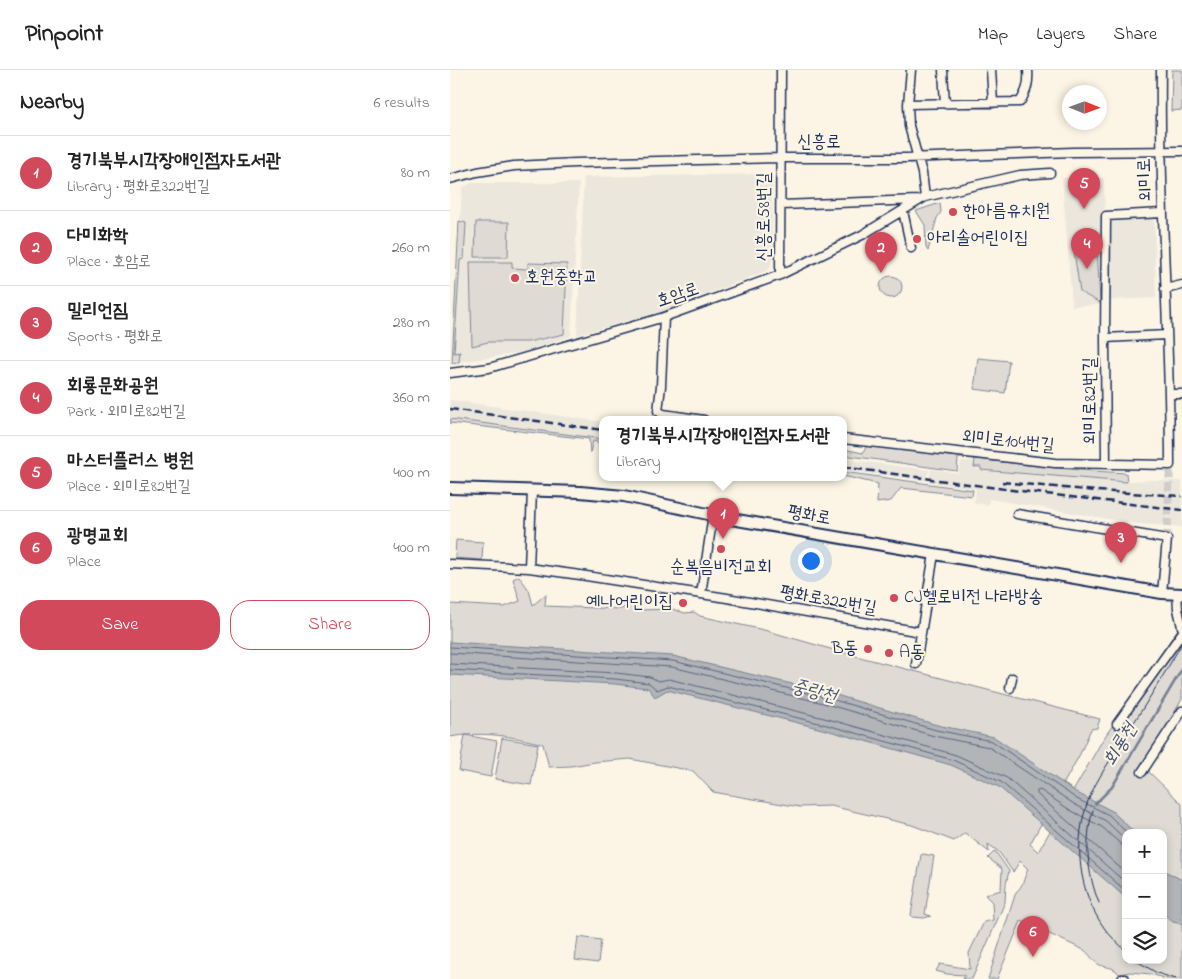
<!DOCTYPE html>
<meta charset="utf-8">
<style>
:root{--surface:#fff;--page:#f6f6f6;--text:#222;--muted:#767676;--line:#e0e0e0;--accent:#d1495b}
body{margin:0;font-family:"Indie Flower","Poor Story",sans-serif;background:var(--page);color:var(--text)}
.controls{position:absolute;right:15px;bottom:15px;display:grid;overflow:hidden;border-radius:10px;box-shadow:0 2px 8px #0003}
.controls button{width:45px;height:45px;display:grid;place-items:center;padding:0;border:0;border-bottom:1px solid var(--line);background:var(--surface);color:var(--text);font:25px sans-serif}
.compass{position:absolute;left:612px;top:15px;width:45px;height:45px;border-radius:50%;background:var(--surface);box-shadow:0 2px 8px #0003;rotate:91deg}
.you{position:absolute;left:360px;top:490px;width:18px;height:18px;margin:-12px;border:4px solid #fff;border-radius:50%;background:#1a73e8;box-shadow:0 0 0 8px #1a73e833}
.badge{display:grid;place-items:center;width:32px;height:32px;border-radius:50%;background:var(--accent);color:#fff;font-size:16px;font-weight:700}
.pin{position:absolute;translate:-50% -41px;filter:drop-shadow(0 1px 2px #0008)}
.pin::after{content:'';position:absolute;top:26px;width:18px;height:15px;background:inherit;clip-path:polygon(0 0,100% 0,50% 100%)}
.popup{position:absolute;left:149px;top:346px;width:248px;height:65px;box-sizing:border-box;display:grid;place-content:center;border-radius:10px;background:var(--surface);filter:drop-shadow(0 1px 4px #0005);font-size:16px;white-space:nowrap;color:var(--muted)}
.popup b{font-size:19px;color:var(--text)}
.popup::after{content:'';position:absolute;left:50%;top:100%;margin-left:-10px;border:10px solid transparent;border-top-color:var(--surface)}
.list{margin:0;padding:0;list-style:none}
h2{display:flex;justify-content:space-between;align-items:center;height:65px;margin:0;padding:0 20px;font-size:21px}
h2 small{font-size:16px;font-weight:400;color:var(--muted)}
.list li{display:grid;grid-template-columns:32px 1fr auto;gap:15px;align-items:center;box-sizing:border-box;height:75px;padding:0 20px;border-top:1px solid var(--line)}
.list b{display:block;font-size:19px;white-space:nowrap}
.list p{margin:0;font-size:16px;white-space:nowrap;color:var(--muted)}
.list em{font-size:16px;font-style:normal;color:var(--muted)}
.actions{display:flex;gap:10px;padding:15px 20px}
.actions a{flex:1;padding:11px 0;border:1px solid var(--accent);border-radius:20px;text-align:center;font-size:18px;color:var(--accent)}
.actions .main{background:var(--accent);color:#fff}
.icon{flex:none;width:28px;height:28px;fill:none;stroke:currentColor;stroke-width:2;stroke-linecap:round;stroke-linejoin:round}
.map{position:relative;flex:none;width:732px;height:909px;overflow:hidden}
header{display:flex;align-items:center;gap:30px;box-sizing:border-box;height:70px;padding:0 25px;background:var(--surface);border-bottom:1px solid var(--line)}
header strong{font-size:24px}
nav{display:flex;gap:28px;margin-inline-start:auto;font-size:18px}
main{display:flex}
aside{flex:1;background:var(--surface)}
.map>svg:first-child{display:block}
.built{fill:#ece7dc}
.green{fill:#dfdbd4;stroke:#7d8599;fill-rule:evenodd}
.water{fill:#b2b4b8;stroke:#767f94}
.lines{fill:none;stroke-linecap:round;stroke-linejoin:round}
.shore{stroke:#576482;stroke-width:1}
.stream{stroke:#767f94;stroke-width:2.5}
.minor-tunnel{stroke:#cfcdca;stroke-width:8;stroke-dasharray:8 4;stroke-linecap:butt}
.minor-casing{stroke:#1b2f5e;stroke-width:11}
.major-casing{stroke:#1b2f5e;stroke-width:14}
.minor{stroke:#fcf5e5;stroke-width:8}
.major{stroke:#fcf5e5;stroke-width:10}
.tram{stroke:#1b2f5e;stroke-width:1}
.rail{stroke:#1b2f5e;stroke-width:2.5;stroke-dasharray:8 4;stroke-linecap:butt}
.poi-dot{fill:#d1495b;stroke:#fcf5e5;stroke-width:2}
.labels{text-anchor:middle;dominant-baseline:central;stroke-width:4;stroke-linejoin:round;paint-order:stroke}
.street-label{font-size:18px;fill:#1b2f5e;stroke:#fcf5e5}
.poi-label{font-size:18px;fill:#1b2f5e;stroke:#fcf5e5;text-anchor:start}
.water-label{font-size:19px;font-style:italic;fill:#485779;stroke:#fcf5e5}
</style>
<header>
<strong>Pinpoint</strong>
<nav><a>Map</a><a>Layers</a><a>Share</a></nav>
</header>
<main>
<aside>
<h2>Nearby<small>6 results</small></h2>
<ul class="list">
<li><span class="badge">1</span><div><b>경기북부시각장애인점자도서관</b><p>Library · 평화로322번길</p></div><em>80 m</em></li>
<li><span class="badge">2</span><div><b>다미화학</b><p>Place · 호암로</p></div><em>260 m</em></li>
<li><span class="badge">3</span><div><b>밀리언짐</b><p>Sports · 평화로</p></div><em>280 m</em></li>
<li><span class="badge">4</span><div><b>회룡문화공원</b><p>Park · 외미로82번길</p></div><em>360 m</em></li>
<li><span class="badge">5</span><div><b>마스터플러스 병원</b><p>Place · 외미로82번길</p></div><em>400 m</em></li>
<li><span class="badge">6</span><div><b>광명교회</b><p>Place</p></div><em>400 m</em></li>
</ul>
<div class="actions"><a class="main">Save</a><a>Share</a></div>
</aside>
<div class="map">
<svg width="732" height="909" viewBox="0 0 732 909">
<rect width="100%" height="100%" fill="#fcf5e5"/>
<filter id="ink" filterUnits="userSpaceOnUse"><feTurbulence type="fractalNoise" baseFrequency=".02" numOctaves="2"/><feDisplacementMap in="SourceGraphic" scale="10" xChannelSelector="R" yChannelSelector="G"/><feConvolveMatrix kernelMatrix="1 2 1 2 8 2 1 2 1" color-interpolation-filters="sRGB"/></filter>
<g filter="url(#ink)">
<path class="built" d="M315,104l7,7v80l-2,7 -4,3 -99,39 -90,25 7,-158z
M612,108h42l1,39 49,-2 2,83 -43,2 -12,5 -29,1z
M22,113h107l-8,153 -50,17 -69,10 10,-175z
M0,330l153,22v17l-114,-13 -39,-8z
M393,389l86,11 -3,11 -83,-11z
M511,391h12l1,7 11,3 143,11 1,-1 23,-1 30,1v46l-44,-3 -149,-25 -1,6 -14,-2 2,-14 -48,-7 3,-13 27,4z"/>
<path class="green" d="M722,0h10v40l-11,1z
M490,133l1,9 -4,6 -9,33 -2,-3 -1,-23 -9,-14z
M9,151l7,2 -2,36 -4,1 -6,93 6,-1 -1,10 -7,1z
M26,152h33l-1,35h-33z
M623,175l24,1 3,57 -20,-11z
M20,192h42v6l14,1h2v-6l39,1 -3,70 -36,8h-40l-16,4z
M430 217a11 11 0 1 1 22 0a11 11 0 1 1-22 0Z
M528,288l31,3 -4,32 -31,-4z
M0,349l153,20v5l-10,-3 -3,12 -1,-14 -139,-16z
M417,375c86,10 172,24 259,28l1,9 -146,-12v-3h-7l1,-8 -17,-1 -1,13 -114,-16v-6l20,4z
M393,402l130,18 -1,6 -71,-8 -10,13 -14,2 1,-19 -35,-8z
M6,470l27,2 -1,18 -27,-2z
M69,506l10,14 4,15 13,-11 -1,12 77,3 10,-9 6,10 34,-1 13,4 9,-1 6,4 64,14 84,24 252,65 -3,9 -6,1 -11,25 -50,90 8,8 64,-111 80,-118v76l-30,54 -3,19 33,32v175h-16l-15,-5 -21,-2 -11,2c-6,-8 -12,-6 -19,-9 -7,-3 -10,-11 -16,-15l-63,-29 -24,58h-9l28,-87c7,-5 8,-15 12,-23l-8,-8 -7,11 -14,-20 -11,-8 1,8 -24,-19 -11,8 -42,-16 -81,-19 -31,1 -87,-15 -20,-21 -63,-12 -35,3 -24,4 -22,1 -6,-23c-32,-8 -59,-13 -93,-7v-133l54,3 16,-6 -7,-22zM676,763h37v127h-37z
M15,665l32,6 -6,36 -32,-6z
M52,668l36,6 -7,41 -36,-6z
M545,781l14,20 -3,13 -1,18 -33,77h-9l2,-4 -18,-1 -11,-3 4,-7 30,5 -1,-16 15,-31 9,-2 -1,-18 -7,-7 16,-5 1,-21 -14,-11z
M473,784l11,2 -9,58 6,2 -7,2 -12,-1 -1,-2 10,-60z
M128,867l23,3 -3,23 -23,-3z"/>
<path class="water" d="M0,572l223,14 153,36 111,33 57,12 85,57 33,17 22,21 -8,1v65l-127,-111 -48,-22 -125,-35 -159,-40 -12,7 -7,-9 -33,-4 -165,-9z
M713,800l19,10v44l-9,-2 -10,-9z"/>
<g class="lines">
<path class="shore" d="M0,577l223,14 151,36 112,33 56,11 85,58 32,16 18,18
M0,583l222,14 151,36 111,33 55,11 85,57 32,17 20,19
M0,594l166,9 34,4 9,4 10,-2 159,40 128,36 51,23 119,105
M0,600l165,9 34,4 8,7 11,-4 159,39 126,35 48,22 125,109
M676,779l-24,-22 -32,-17 -30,-20 -3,1v3l89,79"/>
<path class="stream" d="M645,734l17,-17 70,-118"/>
<path class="minor-tunnel" d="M717,469l3,-74"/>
<defs>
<path id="minor" d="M461,0l-3,34 1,22 13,47 3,24
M493,0l2,34
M541,0l2,33
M458,34l112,-2c7,-11 9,-19 8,-32
M0,109l27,-7 37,-6 62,-3 205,-5h125l167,-6 109,-1
M331,135l138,-5
M453,141l8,37
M330,205l1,-205
M715,219l17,-4
M214,247l-3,69 -3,25 5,3 41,6
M655,268l1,-122 56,-3
M0,303l39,-5 175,-51 116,-42 82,-40 63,-38 95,-22 30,-2
M720,324h12
M393,369l212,24 115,2c0,-132 -11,-263 -9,-395
M656,394l-1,-126 62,-3
M567,444l150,25 -5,54
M0,494l79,4 51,7 147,23 194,34
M79,498l3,-77
M251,524l12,-79
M727,524l1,15 4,18
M466,594l18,-110
M560,618l2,-10
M667,654l65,-91
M692,702l40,-61
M672,909h3"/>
<path id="major" d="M0,418l130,4 44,4 107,23 431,74 20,1"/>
</defs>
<use href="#minor" class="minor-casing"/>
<use href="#major" class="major-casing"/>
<use href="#minor" class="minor"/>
<use href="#major" class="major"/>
<path class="tram" d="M643,740c-9,31 -6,63 6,93
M676,881c-7,-7 -15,-14 -21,-22 -27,-37 -32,-86 -17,-128 9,-23 24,-43 36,-63 20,-31 40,-63 58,-95
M685,890l22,13 19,6"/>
<path class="rail" d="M0,339l153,21
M393,397l169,23 170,20
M552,412l94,9 86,5"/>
</g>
</g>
<g class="poi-dot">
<circle cx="503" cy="142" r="5"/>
<circle cx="467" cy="169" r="5"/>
<circle cx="65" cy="208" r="5"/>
<circle cx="271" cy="479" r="5"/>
<circle cx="444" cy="528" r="5"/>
<circle cx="233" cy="533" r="5"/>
<circle cx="418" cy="579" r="5"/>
<circle cx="439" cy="583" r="5"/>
</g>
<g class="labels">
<g class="street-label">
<text x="369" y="73">신흥로</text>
<text transform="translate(696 110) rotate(-92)">외미로</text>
<text transform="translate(315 147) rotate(-90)">신흥로58번길</text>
<text transform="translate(228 226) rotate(-19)">호암로</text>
<text transform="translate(641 331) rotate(-90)">외미로82번길</text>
<text transform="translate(558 372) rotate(6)">외미로104번길</text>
<text transform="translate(359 446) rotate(10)">평화로</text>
<text transform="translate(378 531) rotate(10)">평화로322번길</text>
</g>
<g class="poi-label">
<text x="513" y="142">한아름유치원</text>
<text x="477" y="169">아리솔어린이집</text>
<text x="75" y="208">호원중학교</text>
<text x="271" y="498" text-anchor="middle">순복음비전교회</text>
<text x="454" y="528">CJ헬로비전 나라방송</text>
<text x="223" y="533" text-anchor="end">예나어린이집</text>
<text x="408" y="579" text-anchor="end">B동</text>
<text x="449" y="583">A동</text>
</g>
<g class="water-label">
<text transform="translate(364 622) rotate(14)">중랑천</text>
<text transform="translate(671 675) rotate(-59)">회룡천</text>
</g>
</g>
</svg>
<div class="controls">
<button>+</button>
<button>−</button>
<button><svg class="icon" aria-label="layers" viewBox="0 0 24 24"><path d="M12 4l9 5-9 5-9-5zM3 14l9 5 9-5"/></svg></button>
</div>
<svg class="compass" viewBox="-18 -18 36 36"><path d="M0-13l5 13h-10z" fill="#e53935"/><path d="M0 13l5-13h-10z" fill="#767676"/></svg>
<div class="you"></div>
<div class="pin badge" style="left:273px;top:469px">1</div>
<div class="popup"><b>경기북부시각장애인점자도서관</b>Library</div>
<div class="pin badge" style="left:431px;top:203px">2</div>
<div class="pin badge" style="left:671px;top:493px">3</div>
<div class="pin badge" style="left:637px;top:199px">4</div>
<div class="pin badge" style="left:634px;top:139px">5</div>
<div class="pin badge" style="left:583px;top:887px">6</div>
</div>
</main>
